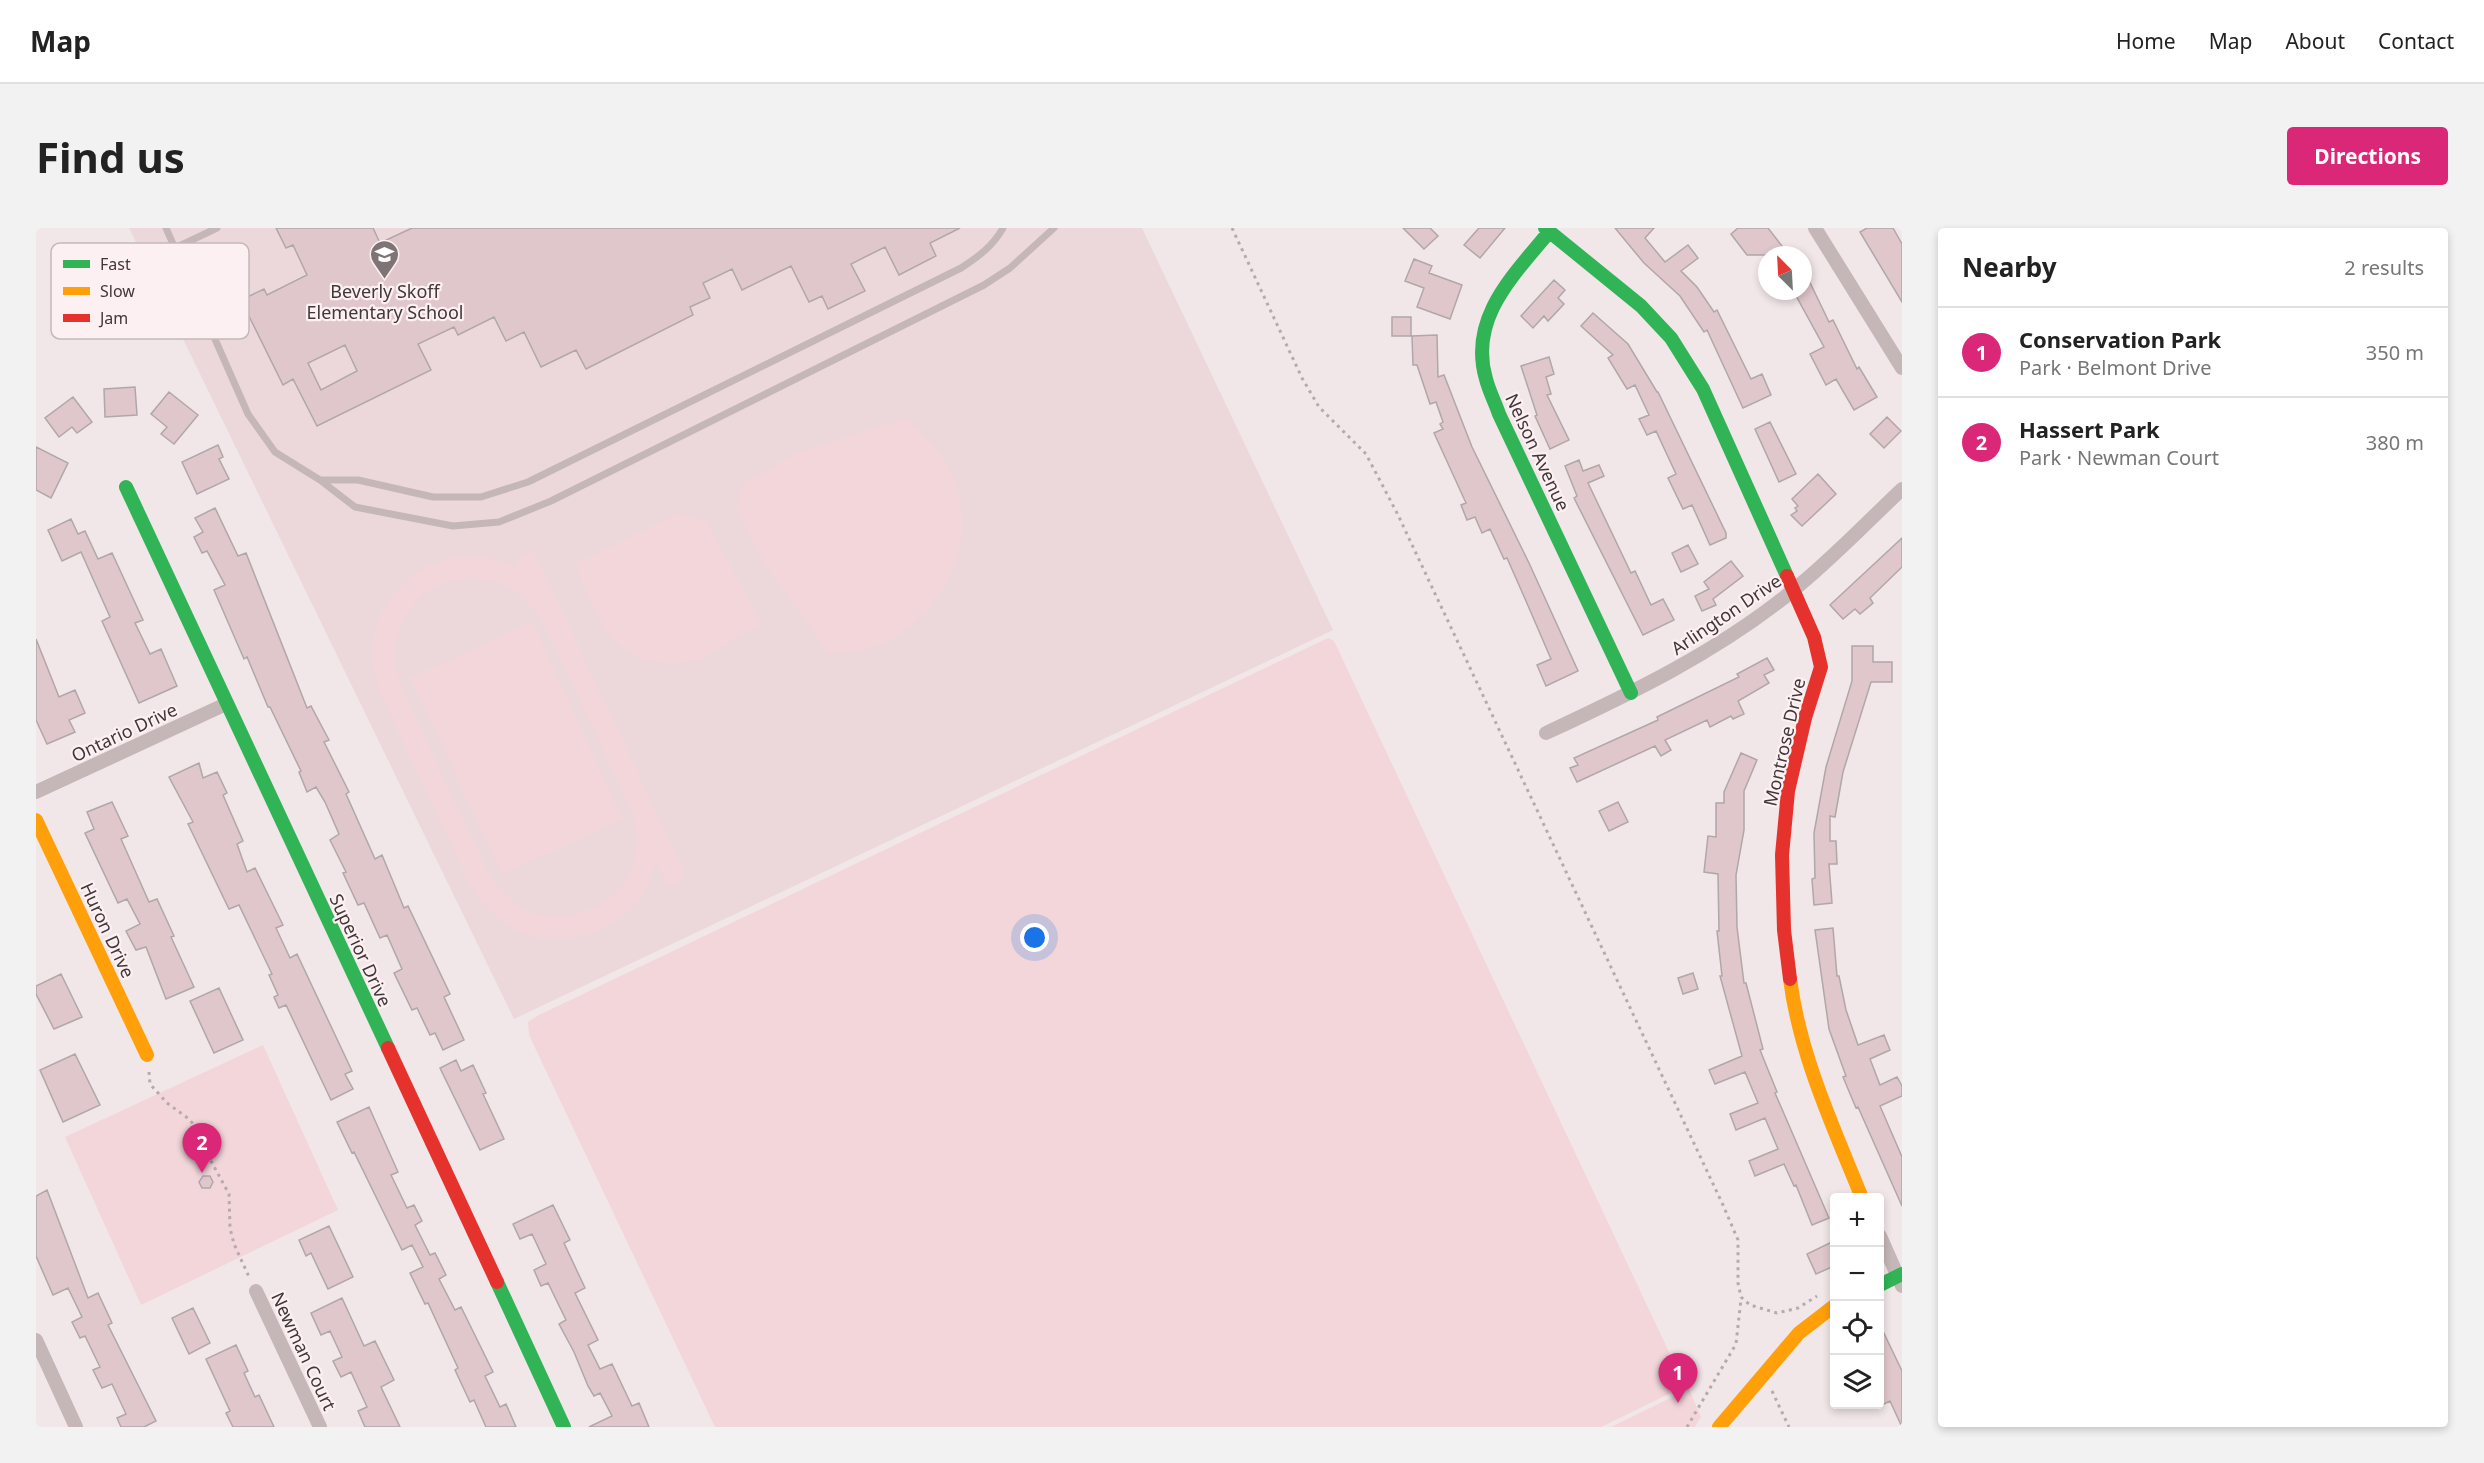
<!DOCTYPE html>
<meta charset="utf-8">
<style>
:root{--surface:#fff;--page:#f2f2f2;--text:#222;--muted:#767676;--line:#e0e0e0;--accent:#db2777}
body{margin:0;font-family:"Noto Sans",sans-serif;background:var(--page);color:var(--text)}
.controls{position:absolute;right:18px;bottom:18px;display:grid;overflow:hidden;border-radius:6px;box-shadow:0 3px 9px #0003}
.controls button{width:54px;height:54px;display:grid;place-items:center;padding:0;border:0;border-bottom:2px solid var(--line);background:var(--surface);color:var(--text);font:30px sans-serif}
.compass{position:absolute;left:1722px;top:18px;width:54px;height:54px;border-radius:50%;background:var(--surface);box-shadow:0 3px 9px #0003;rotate:336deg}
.you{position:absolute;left:999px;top:710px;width:21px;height:21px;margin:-15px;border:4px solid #fff;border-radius:50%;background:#1a73e8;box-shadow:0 0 0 9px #1a73e833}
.badge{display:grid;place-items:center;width:39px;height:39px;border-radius:50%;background:var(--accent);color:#fff;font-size:20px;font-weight:700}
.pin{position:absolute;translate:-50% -50px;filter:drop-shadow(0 2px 3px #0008)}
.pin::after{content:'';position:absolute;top:32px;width:21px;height:18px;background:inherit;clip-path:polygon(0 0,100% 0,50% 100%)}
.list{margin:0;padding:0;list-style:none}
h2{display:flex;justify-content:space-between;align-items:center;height:78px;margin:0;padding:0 24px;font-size:26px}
h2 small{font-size:20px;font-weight:400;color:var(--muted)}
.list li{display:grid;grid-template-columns:39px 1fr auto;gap:18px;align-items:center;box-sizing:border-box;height:90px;padding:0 24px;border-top:2px solid var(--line)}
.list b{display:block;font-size:22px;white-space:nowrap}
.list p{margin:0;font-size:20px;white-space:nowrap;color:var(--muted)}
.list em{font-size:20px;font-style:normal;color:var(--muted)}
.icon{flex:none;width:33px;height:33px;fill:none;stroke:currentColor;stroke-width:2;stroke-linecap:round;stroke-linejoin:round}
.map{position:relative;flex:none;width:1866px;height:1199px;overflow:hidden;border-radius:6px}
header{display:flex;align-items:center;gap:36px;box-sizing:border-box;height:84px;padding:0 30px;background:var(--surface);border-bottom:2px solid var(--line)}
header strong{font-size:28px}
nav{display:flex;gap:33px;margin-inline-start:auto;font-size:21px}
.intro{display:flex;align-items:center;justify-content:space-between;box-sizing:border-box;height:144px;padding:0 36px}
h1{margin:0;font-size:42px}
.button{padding:15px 27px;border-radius:6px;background:var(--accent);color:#fff;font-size:21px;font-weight:700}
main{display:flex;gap:36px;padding:0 36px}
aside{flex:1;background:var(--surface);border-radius:6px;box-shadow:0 3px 9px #0003}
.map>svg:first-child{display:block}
.built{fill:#ecd8db}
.green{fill:#f2d6da;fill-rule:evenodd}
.building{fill:#e0c7cc;stroke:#b0a7a9;stroke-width:1.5;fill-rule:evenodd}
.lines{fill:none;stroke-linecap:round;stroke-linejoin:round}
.path{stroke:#b6aaac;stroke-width:3;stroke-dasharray:3 4.5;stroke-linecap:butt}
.lane{stroke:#c5b6b8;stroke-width:7}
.street{stroke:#c5b6b8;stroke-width:14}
.fast{stroke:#30b455;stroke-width:14}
.slow{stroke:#ff9f0a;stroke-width:14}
.jam{stroke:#e5322d;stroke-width:14}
.labels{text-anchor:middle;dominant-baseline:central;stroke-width:4.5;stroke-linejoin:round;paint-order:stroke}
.poi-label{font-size:18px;fill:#403738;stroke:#fdf0f2}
.street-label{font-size:18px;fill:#403738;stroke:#fdf0f2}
.key{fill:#fdf0f2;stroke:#c4b8ba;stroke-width:1.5}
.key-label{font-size:16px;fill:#403738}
</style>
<header>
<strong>Map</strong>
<nav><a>Home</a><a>Map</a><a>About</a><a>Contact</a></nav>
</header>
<div class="intro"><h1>Find us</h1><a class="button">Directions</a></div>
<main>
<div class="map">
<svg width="1866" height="1199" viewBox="0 0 1866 1199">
<rect width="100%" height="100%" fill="#f1e6e8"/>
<path class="built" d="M93,0h1013l191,402 -819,389z"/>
<path class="green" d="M871,190c20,19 40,38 49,65 22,67 -19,145 -86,165 -13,4 -28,4 -41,6l-66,-92 -27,-53 8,-27 56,-30z
M643,285l28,8 54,102c-20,12 -42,29 -64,36 -32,11 -71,0 -91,-28 -13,-19 -21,-45 -31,-67z
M498,323l153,326 -19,9 -12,-23c-4,8 -6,17 -10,26 -24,46 -89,63 -134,39 -19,-10 -30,-26 -42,-43l-87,-185c-7,-20 -12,-37 -10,-59 1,-14 9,-31 17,-42 31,-42 80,-53 127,-32l-2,-7zM426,350c42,1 58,9 81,44l87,185c2,8 6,18 7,27 3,58 -53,96 -107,78 -18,-6 -29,-22 -41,-37l-86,-185c-2,-7 -6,-15 -7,-22 -6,-33 13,-70 43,-83 7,-3 16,-5 23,-7z
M496,394l91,197 -121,56 -91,-197z
M1292,410l6,3 351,745 -84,41h-886l-186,-392 -1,-13 9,-6z
M227,817l75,165 -197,95 -76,-168z
M1653,1161l12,28 -6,10h-84z"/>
<path class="building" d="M240,0h97l7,15 32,-15h548l-30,15 6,13 -37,19 -14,-28 -34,17 14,27 -37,18 -6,-13 -13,6 -18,-36 -49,24 -10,-21 -29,14 7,15 -20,9 3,8 -107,54 -10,-19 -35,17 -17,-35 -18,9 -12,-24 -36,18 -4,-8 -36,17 13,26 -114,56 -24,-47 -10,6 -42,-85 23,-11 3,6 40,-20 -14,-30 -7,3zM309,117l12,26 -36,19 -13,-27z
M1367,0h27l8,8 -14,13z
M1443,0h26l-25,30 -16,-13z
M1579,0h39l-9,10 20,24 23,-17 10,13 -17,13 16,16 17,25 3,-2 34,69 11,-5 9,21 -28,13 -36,-78 -3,2 -24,-36 -36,-33z
M1702,0h30l21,27h-42l-16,-21z
M1831,0h26l9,16v58l-42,-70z
M1378,31l18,7 -3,7 33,12 -12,34 -33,-12 7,-19 -19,-7z
M1767,40l26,54 4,-2 24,49 2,-2 18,30 -23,13 -18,-31 -10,6 -16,-31 14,-7 -30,-55 9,-1z
M1518,52l11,10 -7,8 6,6 -16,17 -4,-5 -11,12 -12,-12z
M1557,85l35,31 29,48h1l68,141v5l-16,7 -18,-40 -9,4 -15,-31 8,-4 -20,-43 -9,4 -8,-16 10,-4 -14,-30 -8,4 -19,-31 5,-3 -32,-29z
M1356,89h19v19h-19z
M1401,107l1,42 6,-2 28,72 57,116 49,108 -32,15 -9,-21 14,-6 -25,-58 -19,-43 -3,1 -14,-30 -8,4 -7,-16 -8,3 -6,-15 5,-2 -32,-70 9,-4 -3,-5 3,-2 -7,-20 -6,2 -13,-39h-4l-1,-29z
M1513,129l5,17 -8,3 5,17 -4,1 22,45 -19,9 -15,-33 2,-1 -16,-49z
M99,159l2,28 -32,2 -1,-28z
M133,164l29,23 -24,29 -13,-10 6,-7 -16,-13z
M37,169l19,25 -15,11 -5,-6 -13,10 -14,-19z
M1851,189l14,14 -17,17 -14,-14z
M1734,194l26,52 -17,8 -24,-53z
M182,217l5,12 -4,2 10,20 -32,15 -15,-32z
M0,219l32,16 -17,35 -15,-8z
M1543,232l4,11 16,-6 5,11 -16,7 43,90 4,-2 16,34 12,-6 11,21 -31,15 -69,-137 3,-2 -12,-30z
M1782,246l18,20 -34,32 -11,-11 6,-4 -2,-3 3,-2 -6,-7z
M179,280l23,48 8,-3 61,155 4,-2 18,34 -5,2 25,50 -3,2 29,65 7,-4 22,53 4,-2 42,88 -6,3 20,43 -21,10 -8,-17 -5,2 -13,-27 -5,2 -18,-37 8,-4 -15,-34 -7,3 -16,-35 -6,2 -15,-32 3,-1 -16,-32 9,-6 -14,-32 -9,-15 -9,5 -8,-20 2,-1 -31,-64h-2l-21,-50 -3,2 -30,-69 11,-5 -18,-34 -5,2 -8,-16 9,-5 -8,-14z
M35,291l7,15 7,-3 13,28 14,-6 31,67 -8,3 15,31 11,-5 16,37 -38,17 -37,-82 8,-4 -29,-65 -19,9 -14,-31z
M1866,310v29l-32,31 3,5 -13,11 -5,-5 -12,10 -13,-14z
M1652,317l10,19 -17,8 -9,-19z
M1695,333l12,15 -30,23 3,6 -14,6 -7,-15 14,-7 -5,-7z
M0,411l23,58 16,-7 10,23 -16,7 6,12 -28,12 -11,-24z
M1816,418h21v16h19v20h-21l-28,90 -8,45 -5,-1v25h6l1,23h-8l3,39 -18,2 -2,-26 3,-1 -1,-45 12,-66 26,-86z
M1731,430l7,12 -10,5 5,8 -31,18 6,13 -11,5 -2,-3 -21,11 -3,-7 -42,20 6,10 -10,6 -6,-10 -78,36 -7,-14 8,-3 -4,-7 84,-38 -1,-3 82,-40 -2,-3z
M1705,525l16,7 -13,31v39l-8,45 1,52 7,56h2l17,66 -3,1 17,42 -2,1 54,125 -17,7 -16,-40 -2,1 -10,-22 -29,12 -6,-15 29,-12 -13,-31 -29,12 -6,-16 28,-11 -13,-31 -30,12 -6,-14 33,-14 -22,-80h2l-5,-45h2l-1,-57 -14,-2 4,-36 8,1v-34h8v-11z
M163,535l4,15 14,-6 10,21 -4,2 20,46 -6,3 10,28 8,-4 28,57 -7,3 14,30 7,-4 55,117 -7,3 8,15 -22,11 -45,-95 -7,3 -5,-11 4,-2 -9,-20 3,-1 -33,-69 -10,4 -41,-85 5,-2 -24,-45z
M76,574l16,34 -7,3 28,63 8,-3 17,37 -3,1 23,50 -28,12 -20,-52 -10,3 -10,-19 14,-7 -13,-25 -9,4 -33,-70 9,-4 -7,-17z
M1582,574l10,20 -19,9 -10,-20z
M1797,700l4,48h2l7,34 12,35 26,-10 6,15 -20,9 10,26 17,-8 5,9v10l-22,10 22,51v49l-44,-99 -2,1 -13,-31 3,-1 -17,-47 -14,-99z
M1657,745l5,16 -15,5 -5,-16z
M25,746l21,43 -28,12 -18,-35v-8z
M183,760l24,52 -29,13 -24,-52z
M39,826l25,51 -37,17 -23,-52z
M420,832l5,11 12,-6 13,28 -3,1 21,45 -24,11 -40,-82z
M333,879l29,65 -7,3 16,33 7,-3 8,16 -7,4 15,30 5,-2 11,22 -7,4 16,31 6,-3 32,65 -8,4 15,31 6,-3 10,23h-30l-12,-27 -4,2 -15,-32 3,-2 -30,-65 -3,1 -15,-31 13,-6 -11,-22 -10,5 -48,-98 -2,1 -15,-31z
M167,948h7l3,6 -3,6h-8l-3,-6z
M11,962l41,108 10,-5 14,30 -4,2 48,96 -12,6h-23l-4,-9 9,-4 -14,-30 -10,4 -9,-18 7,-3 -15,-31 -5,2 -8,-16 10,-5 -14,-29 -15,7 -17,-39v-60z
M517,977l17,35 -6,3 21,45 -10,5 23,47 -10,5 12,24 12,-5 20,42 7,-3 10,24h-60l23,-11 -12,-23 -6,3 -6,-10 -14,-34 -15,-28 7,-4 -18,-37 -7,3 -7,-16 12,-6 -14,-30 -12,5 -7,-15z
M293,998l24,51 -25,12 -17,-36 -5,3 -7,-16z
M1798,1013v25l-18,8 -9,-20z
M306,1070l22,48 11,-5 19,39 -13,7 19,40h-35l-7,-16 9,-4 -16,-35 -10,5 -8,-16 9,-4 -12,-26 -9,4 -10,-22z
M157,1080l17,35 -21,11 -17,-36z
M1844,1097l22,46v56l-12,-26 -10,5z
M200,1117l12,26 -4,2 11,24 4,-2 15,32h-41l-7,-14 4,-2 -24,-52z"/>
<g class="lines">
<path class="path" d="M1196,0l70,150 17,29 47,47 32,61 325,690 15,35v43l3,14 9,8 27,8 21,-5 19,-12
M113,844l1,12 17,19 22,16 11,13 11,29 18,33 1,34 4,16 16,35
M1736,1163l17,36
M1651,1199l49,-83 5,-45"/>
<path class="lane" d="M130,0l82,186 27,38 45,28 35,27 98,19 46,-4 52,-21 433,-216 26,-17 44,-40
M139,20l42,-20
M284,252h38l75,17h48l47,-15 433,-214c17,-11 32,-22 42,-40"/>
<path class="street" d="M1779,0l87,140
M1510,505c86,-40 171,-81 245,-141 39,-31 75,-69 111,-103
M0,564l190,-88
M1844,1008l22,50
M220,1063l64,136
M0,1112l40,87"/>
<path class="fast" d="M1509,0l96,78 30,32 32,51 84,187
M1513,4c-35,43 -81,86 -63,147 3,12 9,23 13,35l132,279
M90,259l262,561
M461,1054l67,145
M1844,1057l22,-11"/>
<path class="slow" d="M0,592l111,235
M1754,751c10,77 43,147 72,219
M1683,1199l80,-94 35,-27"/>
<path class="jam" d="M1751,348l27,61 7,30 -16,51 -17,73 -6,64 2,75 6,49
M352,820l109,234"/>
</g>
<defs>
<symbol id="school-pin" viewBox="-11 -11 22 30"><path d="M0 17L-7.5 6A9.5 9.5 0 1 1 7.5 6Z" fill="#7e7476" stroke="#fdf0f2"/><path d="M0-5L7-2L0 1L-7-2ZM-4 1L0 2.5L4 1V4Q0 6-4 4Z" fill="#fff"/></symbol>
</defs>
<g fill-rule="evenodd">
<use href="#school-pin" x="332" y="10" width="33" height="45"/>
</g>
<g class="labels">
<g class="poi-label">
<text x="349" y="63">Beverly Skoff<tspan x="349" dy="21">Elementary School</tspan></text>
</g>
<g class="street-label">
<text transform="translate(1502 224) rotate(65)">Nelson Avenue</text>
<text transform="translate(1690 386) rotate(-34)">Arlington Drive</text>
<text transform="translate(88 504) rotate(-25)">Ontario Drive</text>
<text transform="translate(1748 514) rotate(-77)">Montrose Drive</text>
<text transform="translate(72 702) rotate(65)">Huron Drive</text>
<text transform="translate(325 722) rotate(65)">Superior Drive</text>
<text transform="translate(268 1123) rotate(65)">Newman Court</text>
</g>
</g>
<rect x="15" y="15" width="198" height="96" rx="9" class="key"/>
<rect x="27" y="32" width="27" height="8" fill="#30b455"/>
<rect x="27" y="59" width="27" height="8" fill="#ff9f0a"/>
<rect x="27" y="86" width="27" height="8" fill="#e5322d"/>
<g class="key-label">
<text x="64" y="42">Fast</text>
<text x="64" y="69">Slow</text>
<text x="64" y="96">Jam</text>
</g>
</svg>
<div class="controls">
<button>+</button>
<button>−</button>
<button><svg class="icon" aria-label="locate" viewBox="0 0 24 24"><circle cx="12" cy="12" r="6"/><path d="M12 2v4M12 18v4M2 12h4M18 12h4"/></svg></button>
<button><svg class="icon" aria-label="layers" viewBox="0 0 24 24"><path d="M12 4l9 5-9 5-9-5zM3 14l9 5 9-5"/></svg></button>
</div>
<svg class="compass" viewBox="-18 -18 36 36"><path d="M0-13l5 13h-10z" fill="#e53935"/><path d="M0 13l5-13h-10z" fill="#767676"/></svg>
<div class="you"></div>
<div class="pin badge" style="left:1642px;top:1175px">1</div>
<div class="pin badge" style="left:166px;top:945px">2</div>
</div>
<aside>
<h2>Nearby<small>2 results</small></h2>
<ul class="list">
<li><span class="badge">1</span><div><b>Conservation Park</b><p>Park · Belmont Drive</p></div><em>350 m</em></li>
<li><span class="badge">2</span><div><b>Hassert Park</b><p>Park · Newman Court</p></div><em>380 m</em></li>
</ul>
</aside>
</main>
